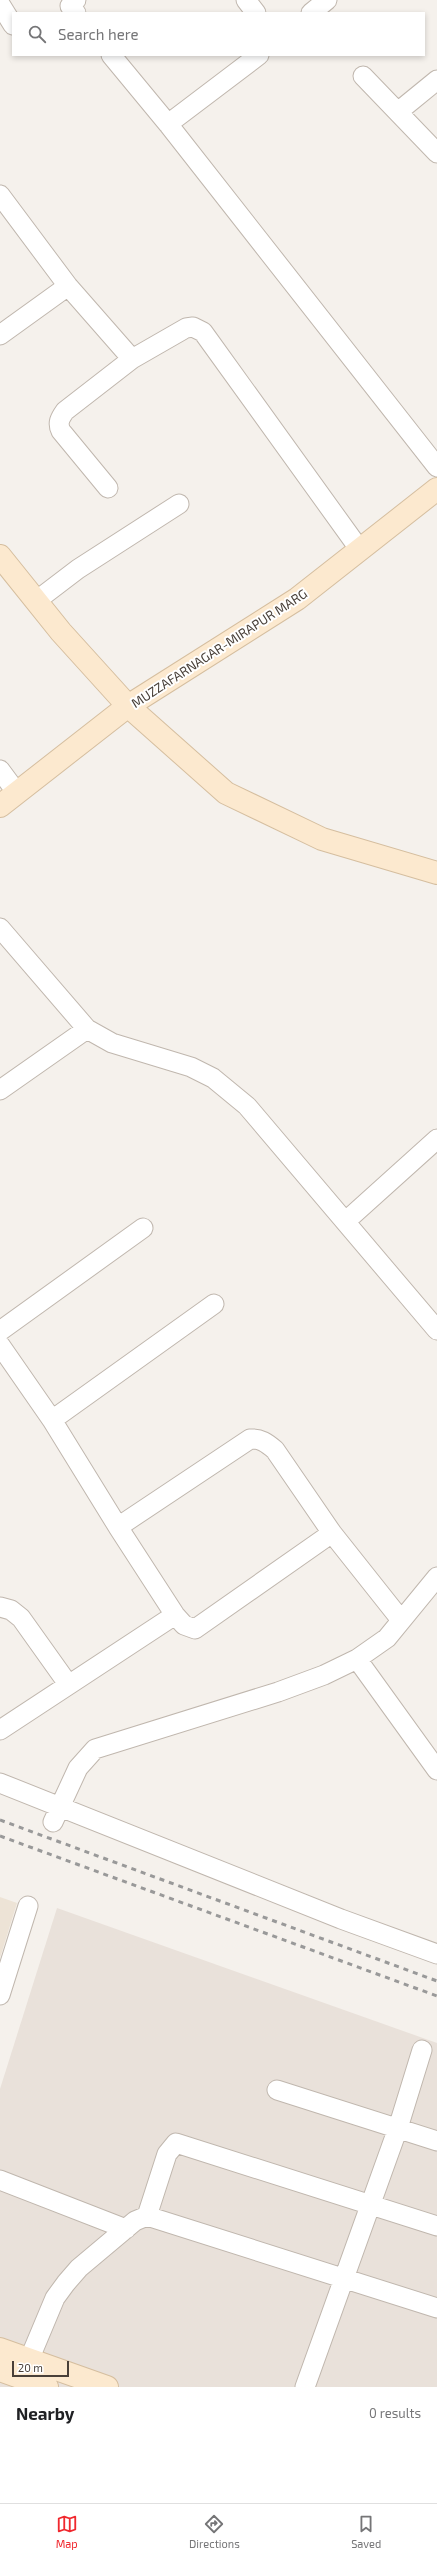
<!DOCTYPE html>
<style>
:root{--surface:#fff;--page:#f6f6f6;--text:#202124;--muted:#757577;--line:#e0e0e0;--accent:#f0282e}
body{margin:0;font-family:"Exo 2",sans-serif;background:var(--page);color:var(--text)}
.scale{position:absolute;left:12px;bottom:10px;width:57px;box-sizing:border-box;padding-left:4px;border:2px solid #494039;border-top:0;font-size:11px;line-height:14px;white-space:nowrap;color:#494039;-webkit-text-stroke:3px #fff;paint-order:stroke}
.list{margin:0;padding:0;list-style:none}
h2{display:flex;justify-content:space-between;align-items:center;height:52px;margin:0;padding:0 16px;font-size:17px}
h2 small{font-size:13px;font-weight:400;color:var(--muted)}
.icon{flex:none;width:22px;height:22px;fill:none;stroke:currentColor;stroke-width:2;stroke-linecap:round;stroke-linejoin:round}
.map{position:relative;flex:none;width:437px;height:2387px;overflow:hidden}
.search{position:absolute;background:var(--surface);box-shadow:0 2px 6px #0003;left:12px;right:12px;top:12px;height:44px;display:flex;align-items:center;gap:10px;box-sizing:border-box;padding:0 14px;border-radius:0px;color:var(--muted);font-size:15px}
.sheet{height:116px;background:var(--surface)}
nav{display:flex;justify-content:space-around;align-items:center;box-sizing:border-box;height:56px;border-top:1px solid var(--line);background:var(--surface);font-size:11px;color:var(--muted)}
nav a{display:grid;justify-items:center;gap:2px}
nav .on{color:var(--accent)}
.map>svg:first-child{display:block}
.residential{fill:#e9e1da}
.education{fill:#ede3d6}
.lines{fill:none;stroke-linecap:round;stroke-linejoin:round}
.minor-casing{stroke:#c0b7ae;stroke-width:21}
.secondary-casing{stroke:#d5be9f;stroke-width:24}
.minor{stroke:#fff;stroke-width:19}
.secondary{stroke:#fce9cf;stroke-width:22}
.rail{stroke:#999;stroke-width:3;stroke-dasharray:5 5;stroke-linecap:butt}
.labels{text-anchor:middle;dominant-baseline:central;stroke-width:4;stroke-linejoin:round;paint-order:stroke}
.street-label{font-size:13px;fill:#494039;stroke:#fff}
</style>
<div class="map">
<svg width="437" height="2387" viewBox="0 0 437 2387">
<rect width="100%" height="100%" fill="#f5f1ec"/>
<path class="residential" d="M57,1908l380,135v344h-437v-298z"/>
<path class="education" d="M0,1897l17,6 -17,55z"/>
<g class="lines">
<defs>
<path id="minor" d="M246,0l10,13
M0,4l13,21
M76,13l-6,-7 6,-6
M311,13l16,-13
M111,55l57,69 269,343
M363,76l74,77
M399,111l38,-31
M168,124l91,-69
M0,195l68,91 64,73
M0,335l68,-49
M108,488l-47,-57c-4,-8 -1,-13 4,-20l67,-52 54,-31 7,-1 10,5 157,218
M36,601l42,-32 101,-65
M0,770l17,23
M0,928l87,101 25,14 79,24 22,11 34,28 190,224
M0,1090l87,-61
M346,1221l91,-82
M0,1331l143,-103
M0,1345l52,75 66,107
M52,1420l162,-116
M332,1533l-137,96 -11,-4 -9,-10 -57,-88 132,-88c10,-1 17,4 25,11l57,83 69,87
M0,1607l11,3 10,8 47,66
M357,1659l80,111
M0,1730l175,-115
M0,1783l341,136 96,35
M53,1822l25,-54 17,-19 183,-57 46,-17 33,-16 30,-21 50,-61
M0,1995l28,-89
M277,2090l160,51
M0,2180l126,49
M147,2216l20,-62 9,-11 261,83
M29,2360l26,-62 11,-15 13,-15 56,-47 12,-5 290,92
M305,2387l93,-259 24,-78"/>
<path id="secondary" d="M0,556l61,76 67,74 98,87 96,46 115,34
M0,806l128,-100 169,-107 140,-110
M0,2349l107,38
M0,2370l47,17"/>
</defs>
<use href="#minor" class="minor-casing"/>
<use href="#secondary" class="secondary-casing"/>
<use href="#minor" class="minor"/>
<use href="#secondary" class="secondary"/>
<path class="rail" d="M0,1820l437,161
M0,1836l437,160"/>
</g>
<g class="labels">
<g class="street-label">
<text transform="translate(219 648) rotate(-33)">MUZZAFARNAGAR-MIRAPUR MARG</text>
</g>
</g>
</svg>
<div class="scale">20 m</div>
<div class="search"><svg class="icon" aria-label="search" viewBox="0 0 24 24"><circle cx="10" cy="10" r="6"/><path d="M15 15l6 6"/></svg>Search here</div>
</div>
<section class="sheet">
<h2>Nearby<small>0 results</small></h2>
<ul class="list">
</ul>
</section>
<nav>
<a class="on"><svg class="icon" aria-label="map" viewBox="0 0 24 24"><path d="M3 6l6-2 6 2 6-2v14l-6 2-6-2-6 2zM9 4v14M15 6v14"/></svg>Map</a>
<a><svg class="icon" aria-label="directions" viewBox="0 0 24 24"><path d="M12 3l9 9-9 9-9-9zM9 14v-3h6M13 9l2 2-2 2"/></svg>Directions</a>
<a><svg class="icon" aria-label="saved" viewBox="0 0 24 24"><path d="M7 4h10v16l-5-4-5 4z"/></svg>Saved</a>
</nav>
